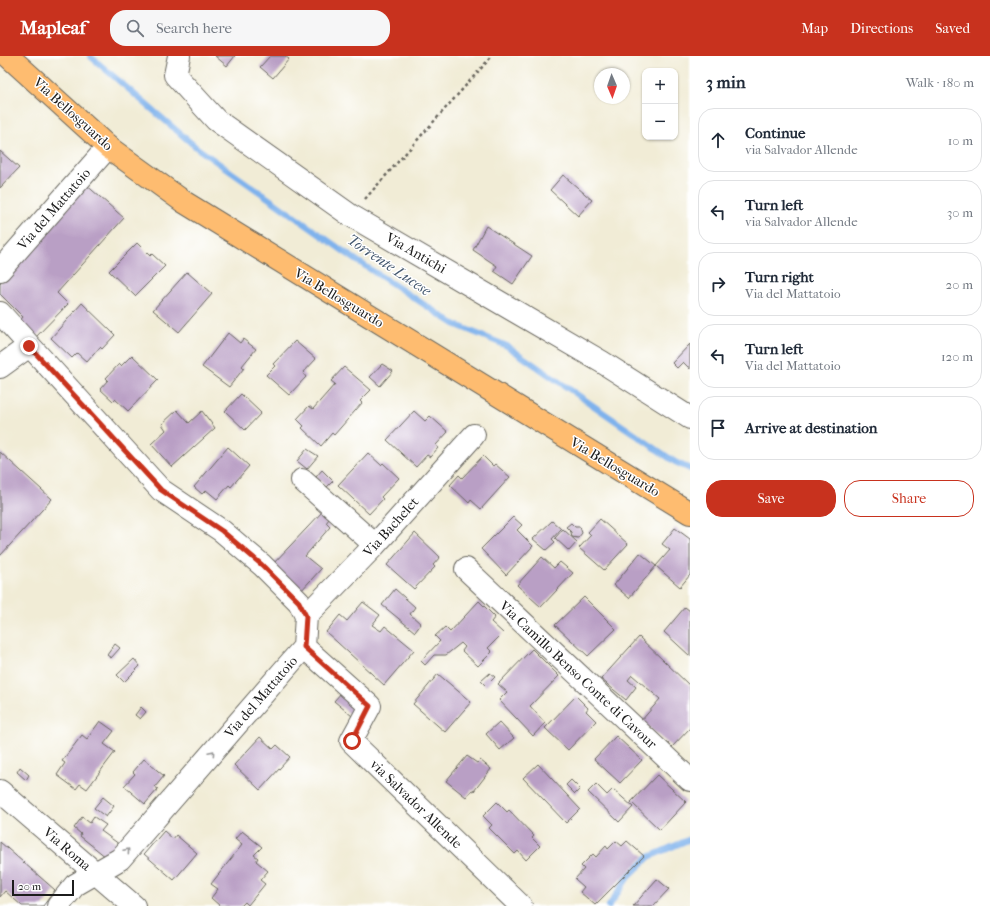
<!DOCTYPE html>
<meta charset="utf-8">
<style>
:root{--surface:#fff;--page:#f6f6f7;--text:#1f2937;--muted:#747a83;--line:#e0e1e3;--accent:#c8321e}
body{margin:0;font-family:"IM FELL French Canon",serif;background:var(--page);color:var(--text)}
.controls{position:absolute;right:12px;top:12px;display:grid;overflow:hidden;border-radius:8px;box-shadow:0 1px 3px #0004}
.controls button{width:36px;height:36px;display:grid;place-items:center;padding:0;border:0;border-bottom:1px solid var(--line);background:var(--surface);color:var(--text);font:20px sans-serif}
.compass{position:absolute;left:594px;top:12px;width:36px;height:36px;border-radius:50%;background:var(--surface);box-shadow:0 1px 3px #0004;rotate:178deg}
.scale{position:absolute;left:12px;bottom:10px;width:62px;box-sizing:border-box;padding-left:4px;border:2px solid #1c1c1c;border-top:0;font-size:11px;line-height:14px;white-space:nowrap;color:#1c1c1c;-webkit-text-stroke:3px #fff;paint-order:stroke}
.stop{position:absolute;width:12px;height:12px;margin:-9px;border:3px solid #c8321e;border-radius:50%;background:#fff}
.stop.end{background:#c8321e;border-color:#fff;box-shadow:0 1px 4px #0008}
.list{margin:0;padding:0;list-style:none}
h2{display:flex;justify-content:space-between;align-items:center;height:52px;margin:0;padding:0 16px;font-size:17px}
h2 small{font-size:13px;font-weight:400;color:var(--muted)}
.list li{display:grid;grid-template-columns:26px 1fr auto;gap:12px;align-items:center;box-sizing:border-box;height:64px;margin:0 8px 8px;padding:0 8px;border:1px solid var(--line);border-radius:16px}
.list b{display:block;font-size:15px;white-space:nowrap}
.list p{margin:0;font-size:13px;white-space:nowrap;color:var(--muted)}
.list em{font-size:13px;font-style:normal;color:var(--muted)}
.actions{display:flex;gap:8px;padding:12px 16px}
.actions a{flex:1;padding:9px 0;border:1px solid var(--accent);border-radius:16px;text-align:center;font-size:14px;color:var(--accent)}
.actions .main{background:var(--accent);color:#fff}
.icon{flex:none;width:22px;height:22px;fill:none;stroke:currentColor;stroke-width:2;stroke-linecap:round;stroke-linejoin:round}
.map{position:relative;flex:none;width:690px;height:850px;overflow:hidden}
header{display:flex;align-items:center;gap:24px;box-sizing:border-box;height:56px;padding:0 20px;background:var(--accent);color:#fff}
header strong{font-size:19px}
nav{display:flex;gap:22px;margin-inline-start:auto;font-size:14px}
.search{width:280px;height:36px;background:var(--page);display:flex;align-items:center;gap:10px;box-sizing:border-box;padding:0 14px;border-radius:16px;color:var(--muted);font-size:15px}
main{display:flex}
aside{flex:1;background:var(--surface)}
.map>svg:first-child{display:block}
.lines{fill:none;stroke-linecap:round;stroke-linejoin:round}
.stream{stroke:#7fb2ec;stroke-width:6}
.building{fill:#b99fc5}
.minor-casing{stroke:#67655d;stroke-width:24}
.major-casing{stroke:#67655d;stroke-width:24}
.path{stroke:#67655d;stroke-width:2.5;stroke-dasharray:3 3;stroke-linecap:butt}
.minor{stroke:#fff;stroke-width:22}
.major{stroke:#febc70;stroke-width:22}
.oneway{stroke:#999}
.route{stroke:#c8321e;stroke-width:5}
.labels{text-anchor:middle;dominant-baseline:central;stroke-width:3;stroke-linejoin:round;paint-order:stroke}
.street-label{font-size:14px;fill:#1c1c1c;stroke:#fff}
.water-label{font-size:15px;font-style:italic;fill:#44586f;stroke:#fff}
</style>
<header>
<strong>Mapleaf</strong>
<div class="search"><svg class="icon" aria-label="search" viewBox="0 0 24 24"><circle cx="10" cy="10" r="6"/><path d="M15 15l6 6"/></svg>Search here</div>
<nav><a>Map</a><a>Directions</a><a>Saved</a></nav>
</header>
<main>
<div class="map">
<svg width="690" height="850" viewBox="0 0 690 850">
<rect width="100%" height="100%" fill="#fff"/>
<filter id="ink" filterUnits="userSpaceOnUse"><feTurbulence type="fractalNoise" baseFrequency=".025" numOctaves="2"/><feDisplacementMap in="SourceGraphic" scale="8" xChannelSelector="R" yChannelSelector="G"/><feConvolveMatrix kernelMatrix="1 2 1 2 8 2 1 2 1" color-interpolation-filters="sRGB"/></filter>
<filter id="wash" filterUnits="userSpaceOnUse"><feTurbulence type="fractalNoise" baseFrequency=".012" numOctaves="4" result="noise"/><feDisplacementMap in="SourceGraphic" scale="16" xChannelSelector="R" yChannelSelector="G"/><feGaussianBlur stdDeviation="0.9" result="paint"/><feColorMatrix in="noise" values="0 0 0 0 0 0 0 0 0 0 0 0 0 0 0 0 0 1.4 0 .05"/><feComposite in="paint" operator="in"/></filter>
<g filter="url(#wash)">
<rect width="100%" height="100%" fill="#f1ecd6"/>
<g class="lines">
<path class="stream" d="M90,0l107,92 159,112 98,64 53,22 168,116 15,7
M609,850l19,-29 21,-20 41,-18"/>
</g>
<g id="blocks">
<path class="building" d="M215,0h20l-8,10z
M270,0h15l4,3 -16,19 -13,-11z
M0,95l19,17 -19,20z
M563,119l29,25 -14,16 -28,-26z
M84,127l40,35 -67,75 11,11 -36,37 -16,-16 7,-8 -23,-23v-11z
M486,170l46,30 -19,28 -19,-13 3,-5 -24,-16z
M137,187l13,13 2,-2 13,12 -30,30 -26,-25z
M187,216l25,22 -33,38 -26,-22z
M82,247l33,32 -13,14 -2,-2 -13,15 -10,-9 -5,5 -21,-20z
M228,277l12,10 3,-4 13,10 -14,17 2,2 -15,19 -27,-20z
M295,285l21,18 -13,14 3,4 -17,18 -23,-20 9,-9 -2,-2z
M690,288v25l-7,-7 -6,6 -5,-5z
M132,299l26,25 -30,31 -13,-12 -2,2 -13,-12 8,-9 -2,-2 13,-14 2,2z
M382,308l11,7 -13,15 -10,-9z
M344,311l27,23 -11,11 2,2 -28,32 -2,-2 -11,13 -19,-18 2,-2 -7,-7 12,-13 4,3 22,-25 -4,-3z
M241,338l20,19 -16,17 -20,-19z
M177,354l12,13 13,-12 13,17 -43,39 -21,-23 15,-14 -4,-6z
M414,355l11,10 5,-5 18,16 -12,13 2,3 -8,9 -3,-2 -11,12 -29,-27z
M228,391l21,19 -18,21 -2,-2 -12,14 -11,-9 -4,4 -8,-7z
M307,393l11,7 -11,13 -10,-8z
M0,396l52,47 -52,57z
M368,397l13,12 2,-2 16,15 -18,19 2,2 -14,15 -31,-29z
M483,400l10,10 2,-2 15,13 -29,32 -10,-9 -2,3 -19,-18 9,-10 3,3z
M322,414l11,11 -6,6 -11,-10z
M324,454l7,6 -5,7 4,4 -25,29 16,13 -21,23 -28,-27z
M513,461l9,8 -5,5 16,16 -27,29 -25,-26z
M600,463l28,25 -24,26 -25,-22 12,-13 -3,-3z
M552,465l9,8 -9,10 3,3 -9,8 -13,-11z
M571,467l4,4h5l2,6 -4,5 -6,-1 -1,-5 -5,-5z
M675,472l15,11v36l-10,12 -24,-21 -27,32 -15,-13 26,-32 16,13 14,-16 -8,-6z
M563,473l14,13 -8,9 -14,-13z
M415,477l25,24 -7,8 2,2 -21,22 -27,-24z
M542,501l12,11 6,-6 13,11 -32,34 -24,-22z
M395,533l20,18 -5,7 11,10 -6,8 -33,-27z
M584,541l32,32 -28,27 -33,-31z
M479,545l16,16 -4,5 12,11 -15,15 4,4 -14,14 -16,-15 3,-4 -4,-4 -15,12h-12l-9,10 -4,-4 19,-20 -5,-5 10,-9 5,5z
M363,546l17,13 -8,10 9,6 4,-5 29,24 -30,35 -58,-53 14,-17 7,6z
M685,551l5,4v45l-26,-24z
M639,581l51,49v42l-18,19 -31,-26 19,-22 -28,-24 -4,5 8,7 -10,13 -25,-21z
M115,588l5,4 -9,10 -4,-3z
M532,593l27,27 -29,30 15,17 -12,13 -34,-36 8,-8 -9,-8z
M134,603l6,7 -16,16 -7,-7z
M490,617l5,4 -9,9 -5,-5z
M438,618l33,28 -26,30 -32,-28z
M342,636l17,15 -7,9 -18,-15z
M576,640l12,12 -2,3 10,10 -28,29 -23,-22z
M141,651l5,5 -6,7 -5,-4z
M100,665l14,10 -10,13 11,8 -28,37 -7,-5 -4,5 -19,-14 8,-12 -3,-2 20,-26 5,4z
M499,666l15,16 -14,12 -14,-16z
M616,680l26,24 -22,23 -26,-24z
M260,681l13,12 4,-4 13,12 -30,33 -26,-25z
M467,700l10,7 3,-3 11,9 -17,22 -2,-1 -6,7 -20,-16z
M144,703l20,17 -9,11 3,2 -13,15 -21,-18 11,-12 -2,-2z
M538,708l42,45 -14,14 -43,-45z
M20,711l9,8 -3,5 -9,-8z
M657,719l29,27 -26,28 -29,-28z
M571,724l9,9 -5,5 -9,-9z
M596,728l11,11 6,-6 20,18 -14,15 -31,-30z
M103,741l11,9 -8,11 -12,-9z
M497,746l10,10 2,-2 25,26 -2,2 8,8 -14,14 -8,-9 -3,3 -26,-26 3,-3 -9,-9z
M82,761l8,6 4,-6 12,8 -5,6 22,16 -12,14 -31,-25 1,-2 -7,-6z
M164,775l9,8 3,-4 21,18 -23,27 -30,-26z
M242,775l20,16 -8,8 4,3 -2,3 12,10 -8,9 5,4 -17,21 -3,-3 -4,4h-21l-9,-8 7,-9 -7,-5 31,-39 -7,-6z
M616,785l6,5 5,-5 17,15 -49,49 -15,-13 4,-5 -9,-8 9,-10 -3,-3 12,-12 3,3 10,-11 2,3z
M0,786l55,48 -12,16h-21l-17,-15 -5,6z
M657,823l12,10 -16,17h-20z"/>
</g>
</g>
<g filter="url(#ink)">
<use href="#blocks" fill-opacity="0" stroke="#67655d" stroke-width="1"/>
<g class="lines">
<defs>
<path id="minor" d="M179,0l-4,19 41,45 134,95 252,147 88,56
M0,214l108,-123
M0,257l161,177 61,41 40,34 37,37 7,14 -2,31 -184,212 -45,26 -17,21
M0,311l29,-21
M302,424l73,65
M466,513l224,211
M306,560l69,-71 99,-110
M304,591l66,59 -19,35 170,165
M0,735l134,115"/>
<path id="major" d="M8,0l100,91 76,55 506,311"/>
</defs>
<use href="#minor" class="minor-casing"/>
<use href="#major" class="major-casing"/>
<path class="path" d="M365,143l127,-143"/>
<use href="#minor" class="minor"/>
<use href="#major" class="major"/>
</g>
<defs><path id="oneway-chevron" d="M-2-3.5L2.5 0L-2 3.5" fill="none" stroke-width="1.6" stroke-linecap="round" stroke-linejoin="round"/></defs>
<g class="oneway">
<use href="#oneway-chevron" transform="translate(212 697) rotate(-49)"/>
<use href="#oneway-chevron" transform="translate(127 795) rotate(-49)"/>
</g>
</g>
<g class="lines" filter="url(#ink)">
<path class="route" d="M29,290l132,144 61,41 40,34 37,37 7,14 -2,31 66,59 -18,35"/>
</g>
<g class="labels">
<g class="street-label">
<text transform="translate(73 58) rotate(42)">Via Bellosguardo</text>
<text transform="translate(54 153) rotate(-49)">Via del Mattatoio</text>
<text transform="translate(416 197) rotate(30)">Via Antichi</text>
<text transform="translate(339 242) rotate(31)">Via Bellosguardo</text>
<text transform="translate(615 411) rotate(31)">Via Bellosguardo</text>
<text transform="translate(391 471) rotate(-48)">Via Bachelet</text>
<text transform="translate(578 619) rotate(43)">Via Camillo Benso Conte di Cavour</text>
<text transform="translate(261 641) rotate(-49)">Via del Mattatoio</text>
<text transform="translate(416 748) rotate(44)">via Salvador Allende</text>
<text transform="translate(67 793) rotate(41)">Via Roma</text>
</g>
<g class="water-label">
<text transform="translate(389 209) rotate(34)">Torrente Lucese</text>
</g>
</g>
</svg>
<div class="controls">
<button>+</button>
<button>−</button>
</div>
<svg class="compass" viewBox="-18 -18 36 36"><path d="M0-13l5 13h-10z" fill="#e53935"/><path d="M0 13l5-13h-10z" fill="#747a83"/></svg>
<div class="scale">20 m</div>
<div class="stop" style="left:352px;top:685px"></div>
<div class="stop end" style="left:29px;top:290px"></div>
</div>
<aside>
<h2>3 min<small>Walk · 180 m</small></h2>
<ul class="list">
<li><svg class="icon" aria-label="ahead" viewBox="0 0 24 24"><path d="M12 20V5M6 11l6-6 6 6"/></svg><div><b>Continue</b><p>via Salvador Allende</p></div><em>10 m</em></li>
<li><svg class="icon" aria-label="left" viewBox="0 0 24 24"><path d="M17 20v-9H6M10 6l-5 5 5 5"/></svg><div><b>Turn left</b><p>via Salvador Allende</p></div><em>30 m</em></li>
<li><svg class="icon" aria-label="right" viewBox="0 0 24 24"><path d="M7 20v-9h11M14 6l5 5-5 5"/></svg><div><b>Turn right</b><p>Via del Mattatoio</p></div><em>20 m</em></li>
<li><svg class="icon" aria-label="left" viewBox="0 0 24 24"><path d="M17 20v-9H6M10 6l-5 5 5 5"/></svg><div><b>Turn left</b><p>Via del Mattatoio</p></div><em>120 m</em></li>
<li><svg class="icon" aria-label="arrive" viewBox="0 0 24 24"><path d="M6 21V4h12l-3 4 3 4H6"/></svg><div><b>Arrive at destination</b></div></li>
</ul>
<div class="actions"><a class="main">Save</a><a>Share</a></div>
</aside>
</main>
